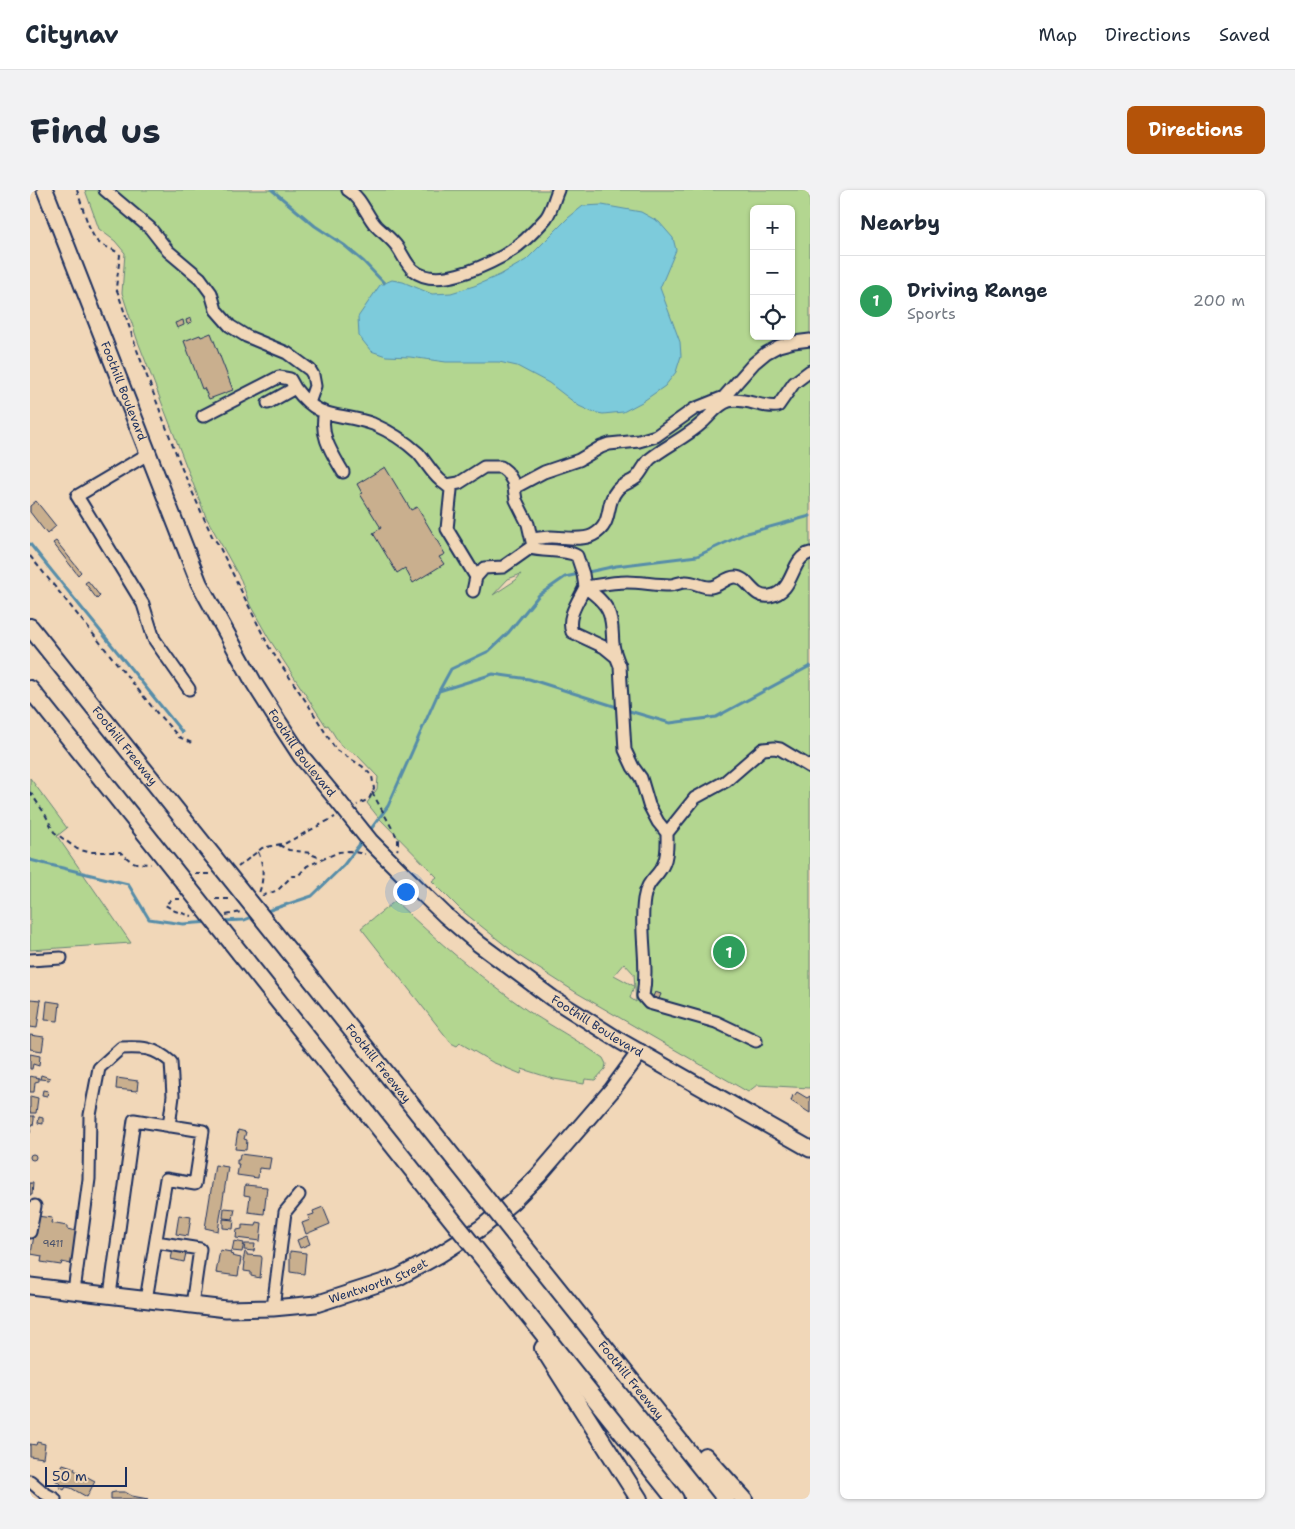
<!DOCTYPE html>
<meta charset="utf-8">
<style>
:root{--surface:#fff;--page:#f2f2f3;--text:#1f2937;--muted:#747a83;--line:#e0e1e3;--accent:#b45309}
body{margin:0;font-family:"Shantell Sans",sans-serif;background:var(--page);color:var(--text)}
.controls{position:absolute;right:15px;top:15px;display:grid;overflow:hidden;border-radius:8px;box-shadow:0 1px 4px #0004}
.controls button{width:45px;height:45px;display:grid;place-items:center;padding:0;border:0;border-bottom:1px solid var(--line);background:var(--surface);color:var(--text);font:25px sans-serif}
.scale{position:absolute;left:15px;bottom:12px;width:82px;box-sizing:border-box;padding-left:5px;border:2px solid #1b2f5e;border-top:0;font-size:14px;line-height:18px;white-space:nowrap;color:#1b2f5e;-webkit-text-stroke:4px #f1d7b8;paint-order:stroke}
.you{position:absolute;left:375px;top:701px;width:18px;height:18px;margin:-12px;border:4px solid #fff;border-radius:50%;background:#1a73e8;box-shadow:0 0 0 8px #1a73e833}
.badge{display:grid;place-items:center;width:32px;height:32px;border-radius:50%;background:var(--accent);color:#fff;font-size:16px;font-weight:700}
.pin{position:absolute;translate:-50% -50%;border:2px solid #fff;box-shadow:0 1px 5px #0006}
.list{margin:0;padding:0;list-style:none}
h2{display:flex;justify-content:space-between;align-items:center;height:65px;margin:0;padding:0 20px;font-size:21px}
h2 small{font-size:16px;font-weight:400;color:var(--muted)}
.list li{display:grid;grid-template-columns:32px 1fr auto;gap:15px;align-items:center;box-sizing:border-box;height:90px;padding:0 20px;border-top:1px solid var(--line)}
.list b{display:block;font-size:19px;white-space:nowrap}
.list p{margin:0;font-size:16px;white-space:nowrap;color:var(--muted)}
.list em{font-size:16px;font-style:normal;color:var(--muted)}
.icon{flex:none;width:28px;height:28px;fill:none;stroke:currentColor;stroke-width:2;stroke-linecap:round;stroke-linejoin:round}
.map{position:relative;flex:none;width:780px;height:1309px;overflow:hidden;border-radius:8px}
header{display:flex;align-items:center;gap:30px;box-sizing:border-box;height:70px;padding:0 25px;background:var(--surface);border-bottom:1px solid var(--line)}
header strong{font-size:24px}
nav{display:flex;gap:28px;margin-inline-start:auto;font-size:18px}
.intro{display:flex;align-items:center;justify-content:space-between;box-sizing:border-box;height:120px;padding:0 30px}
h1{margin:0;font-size:35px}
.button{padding:12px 22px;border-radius:8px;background:var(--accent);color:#fff;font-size:18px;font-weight:700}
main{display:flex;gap:30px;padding:0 30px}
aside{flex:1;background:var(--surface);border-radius:8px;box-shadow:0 1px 4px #0004}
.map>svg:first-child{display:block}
.green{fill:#b3d690;stroke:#678277;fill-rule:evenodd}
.water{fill:#7dcbdb;stroke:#568da9}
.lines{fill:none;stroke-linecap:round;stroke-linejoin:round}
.stream{stroke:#568da9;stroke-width:3}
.building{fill:#c9af8e;stroke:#1b2f5e}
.minor-casing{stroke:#1b2f5e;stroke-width:15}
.major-casing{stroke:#1b2f5e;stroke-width:19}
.highway-casing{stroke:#1b2f5e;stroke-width:20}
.path{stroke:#1b2f5e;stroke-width:2;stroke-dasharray:5 4;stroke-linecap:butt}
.minor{stroke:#f1d7b8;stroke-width:11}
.major{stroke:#f1d7b8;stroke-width:15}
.highway{stroke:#f1d7b8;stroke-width:16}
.major-bridge-casing{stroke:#1b2f5e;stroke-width:19;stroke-linecap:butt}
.highway-bridge-casing{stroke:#1b2f5e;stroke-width:20;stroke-linecap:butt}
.major-bridge{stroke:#f1d7b8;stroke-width:15}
.highway-bridge{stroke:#f1d7b8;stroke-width:16}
.labels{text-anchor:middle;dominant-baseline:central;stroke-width:4;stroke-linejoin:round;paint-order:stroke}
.number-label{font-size:10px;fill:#464f6a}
.street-label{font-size:12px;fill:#1b2f5e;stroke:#f1d7b8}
</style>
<header>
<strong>Citynav</strong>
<nav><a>Map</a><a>Directions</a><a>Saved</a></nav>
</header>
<div class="intro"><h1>Find us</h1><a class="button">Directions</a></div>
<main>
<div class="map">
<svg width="780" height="1309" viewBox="0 0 780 1309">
<rect width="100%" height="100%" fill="#f1d7b8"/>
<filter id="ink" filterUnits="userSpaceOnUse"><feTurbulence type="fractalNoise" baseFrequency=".02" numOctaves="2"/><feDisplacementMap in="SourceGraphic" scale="10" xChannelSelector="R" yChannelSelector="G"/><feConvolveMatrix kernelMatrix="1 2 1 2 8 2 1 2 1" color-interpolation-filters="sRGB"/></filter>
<g filter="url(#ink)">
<path class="green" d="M55,0h725v898l-53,-3 -9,7 -171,-99 -61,-39 -55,-44 -29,-29 5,-4 -59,-60 -11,-14 10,-14 1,-12 -21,-22 -16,-9 -13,-21 -2,1 -58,-89 -18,-32 -9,-25 -35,-63 -69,-178 -15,-46 3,-40 -10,-12 -16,-12zM724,19h37v127h-37zM491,384l-5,6 -23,15 15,-16zM594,773l10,11 2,28 -6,-4 4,-12 -20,-11z
M0,588l37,50 -10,8 74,107 -101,7z
M365,711c42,40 86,77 133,110 25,16 51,30 75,47l3,6 -1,5 -10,11 -10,-1 -1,5 -30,-5 -32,-10 -1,5 -29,-12 -32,-19 -3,3 -6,-3 -90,-115z"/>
<path class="water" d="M572,15l39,7 18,10 14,16 3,12 -16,38 20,54 1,14 -5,16 -11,14 -23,16 -19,10 -20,2 -11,-2 -13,-6 -30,-23 -32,-17 -18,-4h-53l-36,-5 -24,-1 -15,-5 -12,-15 -1,-19 22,-32 12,-5 11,2 29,12 19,-1 23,-7 26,-11 26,-15 42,-42 15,-12z"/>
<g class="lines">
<path class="stream" d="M242,0l43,36 29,19 20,17 20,21
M0,354l152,188
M409,501l54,-17 36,5 91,29
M596,520l44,13 46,-6 94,-51
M338,643l20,-27 51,-115 12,-22 38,-18 19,-18 31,-38 26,-18 51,-11 81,-10 47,-22 66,-18
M0,670l98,24 21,35 34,5 27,-2
M234,722l48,-16 31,-30 20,-26
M191,731l23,-1 10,-4"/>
</g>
<path class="building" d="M161,128l1,4 -5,2 -1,-4z
M153,130l1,5 -7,3 -2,-5z
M181,143l22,57 -24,9 -5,-11 -2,1 -18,-48 16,-6 1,2z
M355,277l26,43 6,-3 28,47 -6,3 5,7 -31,19 -8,-15 -8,5 -24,-40 8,-5 -21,-34 2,-1 -5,-9z
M6,311l20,25 -9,8 -17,-22v-6z
M26,351l25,31 -3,3 -25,-32z
M58,391l12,15 -3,3 -12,-16z
M625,802l6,2 -3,7 -6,-2z
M0,809l11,1 -4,28 -7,-1z
M17,811l13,2 -2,18 -13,-1z
M0,845l14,2 -2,14 -12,-2z
M0,864l10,2 -1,10 -6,-2 -1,5h-2z
M11,885l9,3 -1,2 -9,-1z
M0,886l9,2v3l-4,1 -1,10h-4z
M87,888l21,3 -1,10 -21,-2z
M13,900l5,1 -1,5 -5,-1z
M767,902l10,6 3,-2v17l-19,-12 2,-6 1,1z
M0,906l8,2 -2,15h-6z
M0,926h4v4l-1,5h-2l-1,8z
M9,927l4,1v6l-5,-1z
M208,940l8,2 -2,7 3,1 -1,10 -11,-1z
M0 967a3 3 0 1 1 6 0a3 3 0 1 1-6 0Z
M210,964l31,4 -2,11 -10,-1 -1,10 -21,-3 2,-11h-2v-4h2z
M185,975l13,2 -10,64 -13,-3z
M0,993h3l-1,12h-2z
M215,995l22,2 -3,27 -16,-2 2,-16 -6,-1z
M293,1017l7,17 -24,10 -4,-11 8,-3 -2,-4 6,-2 -1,-3z
M194,1018l11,1 -2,10 -10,-1z
M149,1025l12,2 -3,19 -12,-2z
M7,1026l15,2 -1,5 16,3v3l9,2 -5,33 -9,-2 -1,3 -20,-3 1,-6 -11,-2z
M193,1029l11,1 -1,9 -10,-1z
M227,1032l5,1 -2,18 -24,-3 1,-8 5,-1v-4l14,1z
M277,1046l3,8 -10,4 -3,-8z
M204,1051l10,2 -2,9 -10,-1z
M215,1054h10l-1,7 -10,-1z
M143,1060l13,3 -2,9 -13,-3z
M190,1060l11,2 -1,2 3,1 -1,1 9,2 -3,18 -22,-3z
M260,1061l16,2 -2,21 -14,-2z
M215,1062l2,1v2l14,1 1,2 -2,20 -9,-2v-4l-7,-1 1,-9 -2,-1z
M7,1252l8,2 -2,14 -13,-2v-12l6,1z
M33,1274l12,4 -1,2 21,11 -8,16 -16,-9 -5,-1 -2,3 -5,-3 2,-3 -6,-4z
M85,1302h10l7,4 16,3h-37v-6z"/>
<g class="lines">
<defs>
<path id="minor" d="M75,0l45,38 18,23 32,27 11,15 5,17 14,16 16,10 41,17 23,17 3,5 2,11 -6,17
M318,0c14,8 18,25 28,36 7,7 16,13 22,22 5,7 8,16 15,22 22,19 68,-2 90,-14 16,-9 31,-24 43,-38 6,-8 8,-19 12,-28
M238,213l27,-15c26,35 44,23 78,36 16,7 32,17 45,29 8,9 13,19 22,27 4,4 8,5 11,10l-4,39 29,48 -3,14
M295,222c-6,23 7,41 18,60
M173,226l76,-39 11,2 5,9
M118,264l-71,42 66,108 11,35 35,50
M417,295l12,-2 25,-16h17l6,5 6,10 3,18 12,24 5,22
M484,298l30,-16 35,-12 22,-13 8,-3 30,-3 17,-5 38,-27 30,-12 30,-34 12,-10 13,-7 15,-4 16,-2
M502,349c7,-1 13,-2 19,-2 13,0 31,4 42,-2 21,-11 11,-30 24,-45 5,-6 13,-7 19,-12 6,-6 8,-13 14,-19 16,-13 37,-22 53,-37 8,-7 15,-18 26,-21 17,-4 33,8 49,5l16,-23 16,-12
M446,387l8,-9 19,-1 27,-19c14,4 36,1 47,8l6,18 2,13c9,7 20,15 24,26 4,10 3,21 4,31 1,8 4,15 7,22l5,84 8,17 8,11 8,27 9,17 9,11c0,10 1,21 -3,30 -6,15 -17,16 -20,36 -5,33 5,65 -1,97l6,7 67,19 40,19
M585,466l-11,-9 -32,-15c-6,-15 7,-32 13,-45 14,-2 28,-5 42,-5 14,0 29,3 43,3 5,0 10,-3 15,-3 9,-1 17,6 26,5 9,-1 15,-10 24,-10 14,0 17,22 35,19 25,-4 20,-38 40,-43
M637,643l28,-35 31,-17 37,-32 11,-1 6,1 30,18
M0,770l31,-2
M0,1042l5,-26
M126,1052l44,7 -8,56
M44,1101l15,-112 1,-64 9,-47 22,-20c21,-1 33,-1 50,14l2,34 -4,30
M80,1105l24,-175 69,11 -8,53 -29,-5 -20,121
M243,1118l12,-96 14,-17
M0,1291l14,12 11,6"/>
<g id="major">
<path id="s1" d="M15,0l154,393 55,100 24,38 23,35 33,40"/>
<path id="s2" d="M381,692l34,33 34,29 73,54 68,43 190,108"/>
<path id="s3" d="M0,1096l196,23 47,-1 43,-4 83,-27 40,-22 42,-27 31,-26 26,-26 74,-86 28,-38"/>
</g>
<g id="highway">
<path id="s4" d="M0,437l154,193"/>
<path d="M0,499l107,134"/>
<path id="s5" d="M258,760l184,231"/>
<path d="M210,763l198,249"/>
<path id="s6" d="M496,1059l200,250"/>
<path d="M468,1087l177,222"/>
<path d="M513,1158l96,151"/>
<path d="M675,1266l39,43"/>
</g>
</defs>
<use href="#minor" class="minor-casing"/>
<use href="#major" class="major-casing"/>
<use href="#highway" class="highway-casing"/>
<path class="path" d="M47,0c4,12 12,42 20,51 7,7 17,7 23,14l-4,33 2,5 19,57 45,119 30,67 6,8 51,103 40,59 27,44 26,16 10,10 2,13 -5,10 -12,6
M0,366l127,157 22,24 15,7
M0,602l15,22 9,18 23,17 11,3h32c15,13 13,11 31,12
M342,602l26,47v9l-1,2
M249,655l10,5 22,3 2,2 10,4
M228,662c6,12 6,28 1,41
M208,677l24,-19 24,-5 49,-26
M165,684h15
M232,706l16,-6 14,-14h6l9,-10 32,-14 10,-1 16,3
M150,709h-8l-7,6 10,6 17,5
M185,709h15
M196,725l15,-3"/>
<use href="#minor" class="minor"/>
<use href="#major" class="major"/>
<use href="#highway" class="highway"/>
<defs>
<path id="major-bridge" d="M304,606l36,45 41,41"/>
<path id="highway-bridge" d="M154,630l104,130
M107,633l103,130
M442,991l54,68
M408,1012l60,75"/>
</defs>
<use href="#major-bridge" class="major-bridge-casing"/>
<use href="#highway-bridge" class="highway-bridge-casing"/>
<use href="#major-bridge" class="major-bridge"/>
<use href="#highway-bridge" class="highway-bridge"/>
</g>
</g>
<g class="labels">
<g class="number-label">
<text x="23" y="1053">9411</text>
</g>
<g class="street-label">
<text stroke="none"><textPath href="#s1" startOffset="216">Foothill Boulevard</textPath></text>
<text stroke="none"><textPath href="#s4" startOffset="152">Foothill Freeway</textPath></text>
<text stroke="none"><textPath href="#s1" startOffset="621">Foothill Boulevard</textPath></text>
<text stroke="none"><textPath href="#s2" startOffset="236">Foothill Boulevard</textPath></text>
<text stroke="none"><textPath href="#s5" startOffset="145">Foothill Freeway</textPath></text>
<text stroke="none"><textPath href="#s3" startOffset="354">Wentworth Street</textPath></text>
<text stroke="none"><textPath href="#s6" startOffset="168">Foothill Freeway</textPath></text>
</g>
</g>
</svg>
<div class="controls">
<button>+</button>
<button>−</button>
<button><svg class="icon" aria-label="locate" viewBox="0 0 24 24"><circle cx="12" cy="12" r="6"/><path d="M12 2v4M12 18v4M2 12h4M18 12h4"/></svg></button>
</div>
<div class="scale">50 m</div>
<div class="you"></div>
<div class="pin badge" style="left:699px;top:762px;background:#2e9e5b">1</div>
</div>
<aside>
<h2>Nearby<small></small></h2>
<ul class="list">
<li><span class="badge" style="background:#2e9e5b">1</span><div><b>Driving Range</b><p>Sports</p></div><em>200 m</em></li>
</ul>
</aside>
</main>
